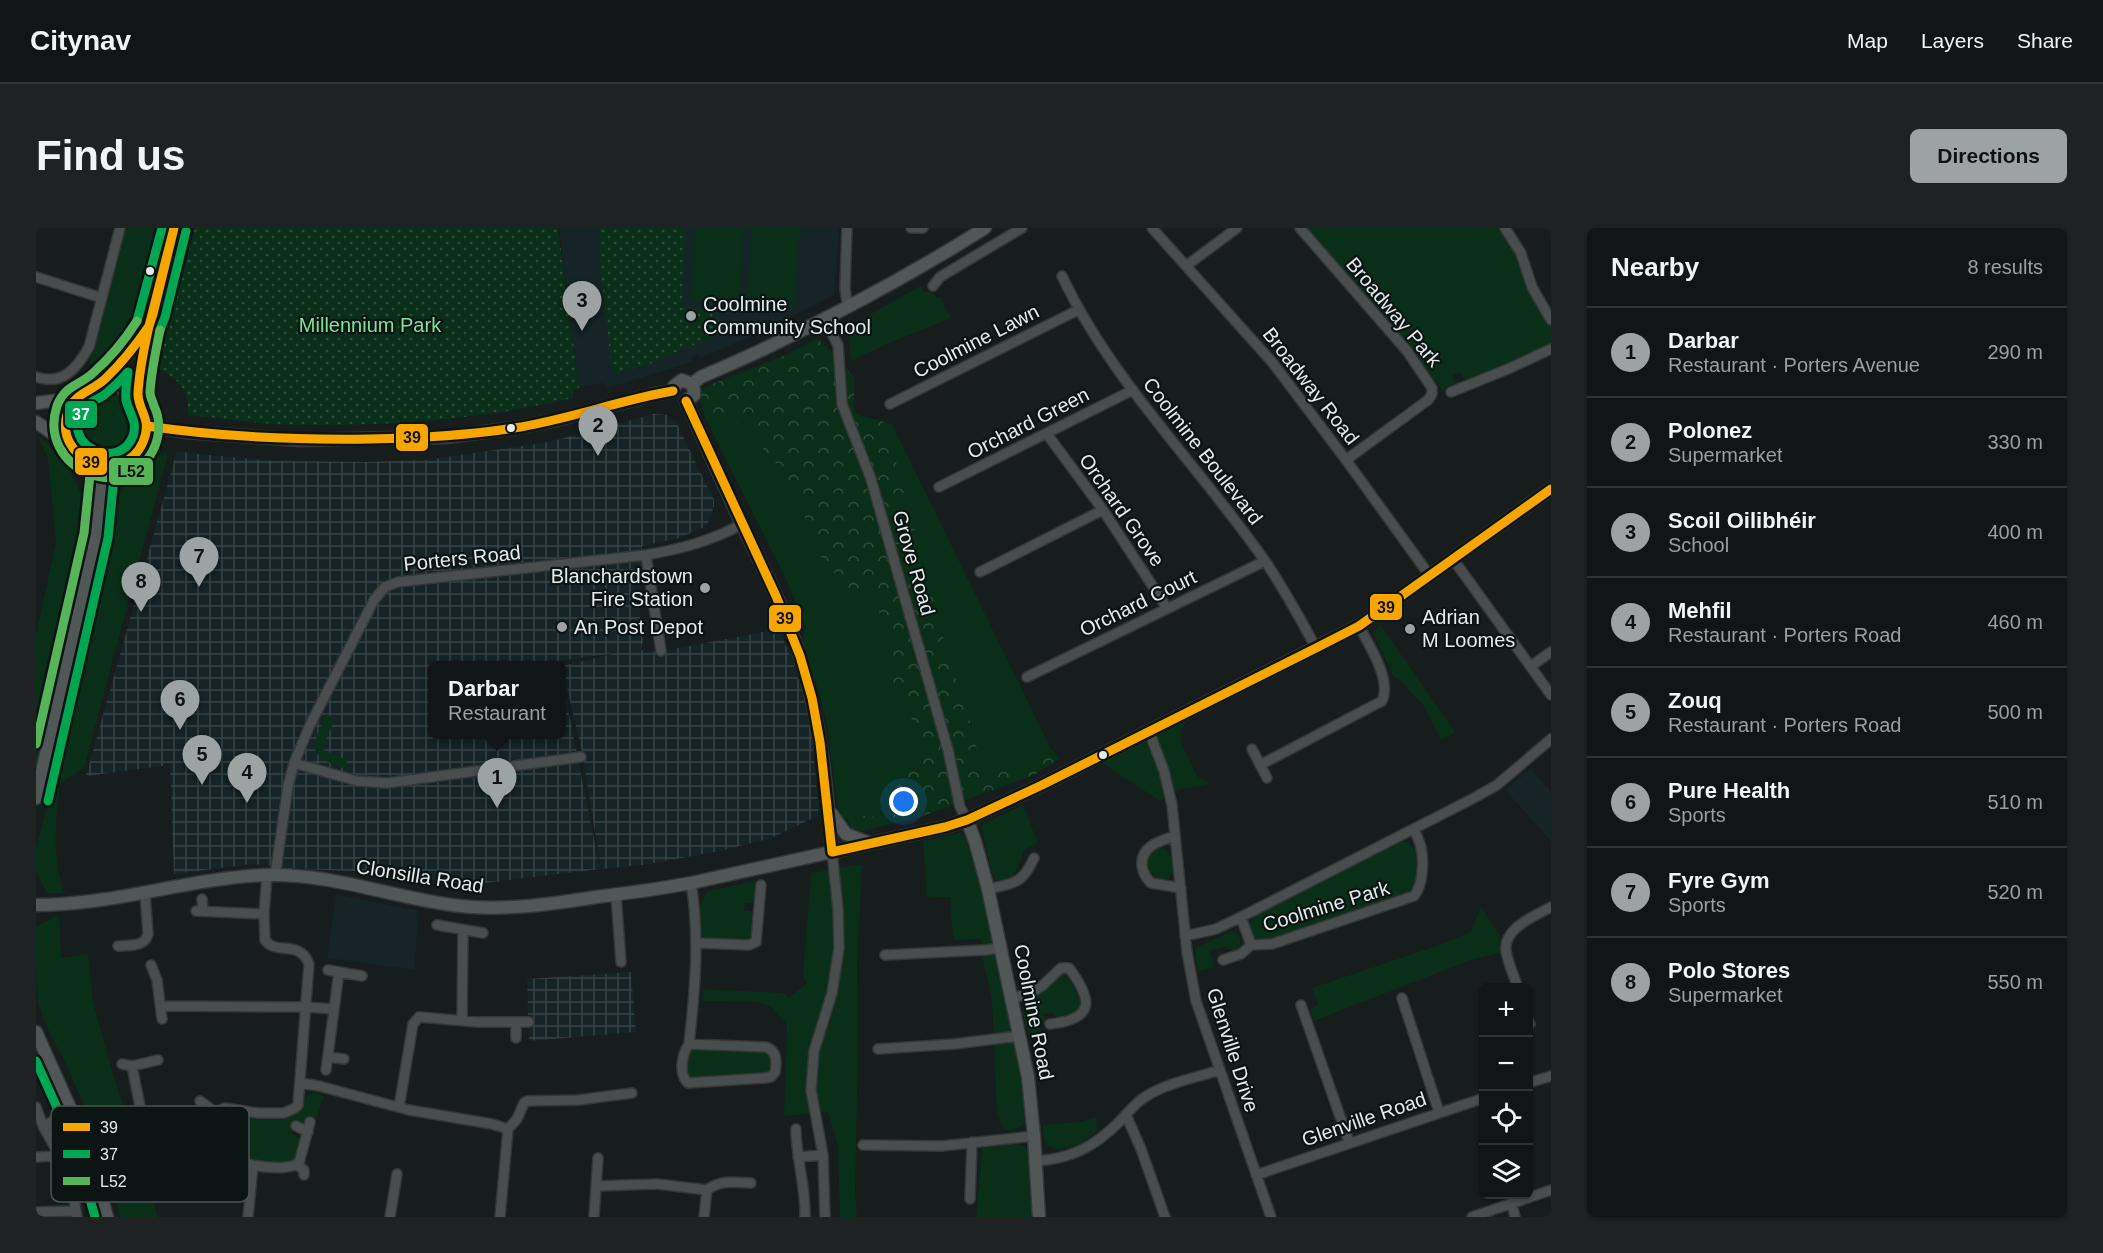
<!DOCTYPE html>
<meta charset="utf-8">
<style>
:root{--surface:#111515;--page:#1e2222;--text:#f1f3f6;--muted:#9c9fa0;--line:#303434;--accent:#9da3a3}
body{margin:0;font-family:Arial,sans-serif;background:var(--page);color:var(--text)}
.controls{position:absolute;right:18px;bottom:18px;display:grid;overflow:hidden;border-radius:9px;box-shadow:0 2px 4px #0004}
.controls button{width:54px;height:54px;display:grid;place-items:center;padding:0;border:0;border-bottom:2px solid var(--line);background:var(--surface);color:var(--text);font:30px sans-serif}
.you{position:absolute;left:868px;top:574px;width:21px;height:21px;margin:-15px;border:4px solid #fff;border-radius:50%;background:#1a73e8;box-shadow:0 0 0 9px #1a73e833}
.badge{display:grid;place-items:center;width:39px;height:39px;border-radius:50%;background:var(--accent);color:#111;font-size:20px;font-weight:700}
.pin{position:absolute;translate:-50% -50px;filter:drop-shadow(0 2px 3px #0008)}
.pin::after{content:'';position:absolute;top:32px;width:21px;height:18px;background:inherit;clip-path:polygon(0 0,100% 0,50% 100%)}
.popup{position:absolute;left:392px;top:433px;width:138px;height:78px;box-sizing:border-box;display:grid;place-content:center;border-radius:9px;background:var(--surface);filter:drop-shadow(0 2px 4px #0005);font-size:20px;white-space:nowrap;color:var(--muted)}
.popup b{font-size:22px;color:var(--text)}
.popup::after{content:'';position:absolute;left:50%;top:100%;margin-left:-12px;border:12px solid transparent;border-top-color:var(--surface)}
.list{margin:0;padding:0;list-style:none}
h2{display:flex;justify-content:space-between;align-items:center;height:78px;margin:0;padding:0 24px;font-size:26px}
h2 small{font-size:20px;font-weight:400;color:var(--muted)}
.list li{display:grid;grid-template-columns:39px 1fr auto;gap:18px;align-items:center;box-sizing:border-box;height:90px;padding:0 24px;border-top:2px solid var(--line)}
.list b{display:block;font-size:22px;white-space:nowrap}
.list p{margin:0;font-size:20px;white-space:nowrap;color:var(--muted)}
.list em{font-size:20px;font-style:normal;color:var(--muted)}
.icon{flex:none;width:33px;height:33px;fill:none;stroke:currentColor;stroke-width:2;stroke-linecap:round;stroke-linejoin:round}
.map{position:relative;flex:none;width:1515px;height:989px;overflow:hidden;border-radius:9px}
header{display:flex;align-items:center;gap:36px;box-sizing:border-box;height:84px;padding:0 30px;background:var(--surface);border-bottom:2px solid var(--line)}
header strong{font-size:28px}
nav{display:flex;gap:33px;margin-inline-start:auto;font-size:21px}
.intro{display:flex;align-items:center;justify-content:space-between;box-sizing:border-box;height:144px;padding:0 36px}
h1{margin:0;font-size:42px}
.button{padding:15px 27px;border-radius:9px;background:var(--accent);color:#111;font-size:21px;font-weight:700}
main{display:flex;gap:36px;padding:0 36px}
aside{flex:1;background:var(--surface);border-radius:9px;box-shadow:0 2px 4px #0004}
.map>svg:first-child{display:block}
.built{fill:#152426}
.industrial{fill:url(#industrial-grid)}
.grass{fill:#0a2f18}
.forest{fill:url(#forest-crowns)}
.park{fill:url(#park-dots)}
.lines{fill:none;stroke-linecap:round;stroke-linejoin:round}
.street-casing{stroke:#343737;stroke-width:12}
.secondary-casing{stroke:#343737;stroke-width:15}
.street{stroke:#4a4d4e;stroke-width:9}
.secondary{stroke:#505756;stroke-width:12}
.bus-1-casing{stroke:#0c1414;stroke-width:14}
.bus-2-casing{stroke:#0c1414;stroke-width:14}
.bus-3-casing{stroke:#0c1414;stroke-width:14}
.bus-1{stroke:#f7a600;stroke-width:9}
.bus-2{stroke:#00a651;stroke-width:9}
.bus-3{stroke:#56b559;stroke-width:9}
.bus-dot{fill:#e5ebeb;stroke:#0c1414;stroke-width:2}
.poi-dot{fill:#9da3a3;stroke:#0c1414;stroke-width:2}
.labels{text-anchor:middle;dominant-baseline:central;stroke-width:4.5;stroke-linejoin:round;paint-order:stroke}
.poi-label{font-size:20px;fill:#e5ebeb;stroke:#0c1414;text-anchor:start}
.street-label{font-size:20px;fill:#e5ebeb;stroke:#0c1414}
.park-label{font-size:20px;fill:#7ae499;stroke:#0c1414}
.key{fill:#0c1414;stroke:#4d5454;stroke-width:1.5}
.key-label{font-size:16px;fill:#e5ebeb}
.line-badge{stroke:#0c1414;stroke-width:2}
.badge-label{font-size:16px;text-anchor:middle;font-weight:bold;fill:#fff}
.pale-badge-label{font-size:16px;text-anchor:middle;font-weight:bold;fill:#111}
</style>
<header>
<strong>Citynav</strong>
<nav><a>Map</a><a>Layers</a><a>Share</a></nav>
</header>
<div class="intro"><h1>Find us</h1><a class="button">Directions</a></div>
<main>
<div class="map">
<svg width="1515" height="989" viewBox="0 0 1515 989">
<defs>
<pattern id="industrial-grid" width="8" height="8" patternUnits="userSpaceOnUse" patternTransform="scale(1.5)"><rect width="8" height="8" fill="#152426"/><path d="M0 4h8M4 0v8" fill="none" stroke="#374446"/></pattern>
<pattern id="forest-crowns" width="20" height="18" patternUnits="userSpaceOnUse" patternTransform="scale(1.5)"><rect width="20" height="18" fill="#0a2f18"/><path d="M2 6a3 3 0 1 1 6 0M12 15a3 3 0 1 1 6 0" fill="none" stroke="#2e4d3a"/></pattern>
<pattern id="park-dots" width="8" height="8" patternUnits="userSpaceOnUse" patternTransform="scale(1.5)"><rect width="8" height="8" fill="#0a2f18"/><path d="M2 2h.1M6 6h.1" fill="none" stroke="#2e4d3a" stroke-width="1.8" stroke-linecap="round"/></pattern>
</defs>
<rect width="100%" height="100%" fill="#171c1c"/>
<path class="built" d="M523,0h280l-5,67 -86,43 -48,20 -2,-4 -7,3 1,5 -84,26 -5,-5 -24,5z
M1495,541l20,23v49l-46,-51z
M300,666l83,17 -5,59 -87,-12z"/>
<path class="industrial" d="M618,186l13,1 9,7 38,78v6l-7,20 -28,12 -37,8 -2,80 3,14 -2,10 17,2 121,-23 13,31 13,42 7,34 7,79 -47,23 -52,13 -77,14 -42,4 -19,-117 -20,-86 54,-13 -58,8 1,4 -127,1v68h130v-55l38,190 -132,16 -83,-13 -65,-2 -68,-6 -78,10 -4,-109 -84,11 91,-325 31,4 66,6 93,1 59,-2 123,-18z
M595,744l5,60 -107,9 -2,-62z"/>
<path class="grass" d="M87,0h36c-9,37 -15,84 -42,113 -9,9 -19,17 -28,25z
M659,0h48l-4,75 -48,-2z
M715,0h48l-4,77 -48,-2z
M1270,0h192l20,27 16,45 17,26v17l-80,37h-7l-3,-8 -8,3 2,8 -13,7 -49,-64z
M884,58l4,6 6,-1 7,7 3,-1 11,21 -60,24 -40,19 -4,-33z
M39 197a31 31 0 1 1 62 0a31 31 0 1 1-62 0Z
M691,188l20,13 31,37 27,52 6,22 49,51 10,-2 9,8 -1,14 14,20v48l6,24 12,5 4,29 6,9 2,8 -5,16 -19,10c-2,18 -6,26 -21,37l-23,-2 6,16 -9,-3 -4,-9 -7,1 -13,-94 -7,-31 -18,-57 4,-11 -21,-50 -78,-155z
M850,195l6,1 159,325c-21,13 -44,26 -68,14l-7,-17 -8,-33 -19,-55z
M1,206c34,31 53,58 46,106 -3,17 -8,35 -5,51l-42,174v-130l20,-92 -8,-84z
M130,223l1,7 -83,310 -24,16c-5,40 -8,71 4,109h-17l-11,-21v-23c22,-86 42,-171 63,-257 9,-35 8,-75 26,-106 9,-16 25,-27 41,-35z
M1344,396l75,108 -14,8 -19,-38c-13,-6 -12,-18 -28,-25l-21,-43z
M290,486l3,1 5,6 -12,28 25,11v9c-41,-13 -36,-19 -21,-55z
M1152,490l-6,11 -1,13 16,34 14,8 -33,6 -18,11 -61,-40z
M987,577l15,38 -14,7c-7,18 -6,32 -30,30l-13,-53 1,-3z
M924,605l5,4 15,42 16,80 6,12 21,113 4,35c-5,9 -13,11 -22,12l-8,-17 -5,-114 -10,-45 -1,-16 -28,1 -3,-43 -23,1 -4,-57z
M1364,614h8l8,8 1,23 -5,19 -144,49h-9l-6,-4 -4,-12 6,-9z
M1121,618c14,2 17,15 16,27l-5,6 -6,2 -10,-4 -4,-9v-14z
M826,636l-5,99 1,82 -3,148 2,24h-17l-2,-71 -10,-34 -44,4 3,-92 -18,-19 -13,-3 -54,-1 1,-12 81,4 5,5 18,-15 -4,-7 8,-103z
M721,653l-2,20 -3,2h-7l-1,8h6l4,4 -1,22 -2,2h-42l-7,-4c-4,-13 -5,-35 7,-44z
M1445,678l18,29 4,17 -35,9 -154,60 -4,-11 8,-6 -6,-16 127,-43 32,-13z
M23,686l2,44 27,-4 5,48 18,65 47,150h-38c-11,-49 -29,-96 -49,-142 -12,-27 -29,-50 -34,-80 -1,-21 -1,-46 -1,-68z
M1195,704c12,2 9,10 9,18l-5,2 -10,-6 -15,5 5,16 -17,5 -3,-21 2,-4z
M1031,746l14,29 -1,7 -23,8 -6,-6 -7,2 1,7 -5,5 4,10 -14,4 -7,-26 1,-12 35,-27z
M658,821l72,2 4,3 1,15 -7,5 -74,4c-7,-8 -3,-18 -1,-27z
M280,865l8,3 -8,23 -7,-1 -2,5 -13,1 -3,9 9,5c2,11 -2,20 -12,26h-17l-50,-13 -3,-2c-17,-68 52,-11 83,-39 6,-10 1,-16 15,-17z
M1060,889l1,14c-9,9 -40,27 -51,12 -4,-5 -3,-12 -4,-18l39,-3z
M982,916l5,2 6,5 5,66h-58l6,-69z"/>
<path class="forest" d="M780,111l7,4 31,34v34c9,9 21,6 32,12l63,235 19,55 8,33 7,17c24,12 47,-1 68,-14l9,9 -26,17 -120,44 -54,12 -6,-16 23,2c23,-17 16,-23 25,-46l15,-1 5,-16 -2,-8 -6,-8 -4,-30 -12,-5 -3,-7 -3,-17v-48l-14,-20 1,-14 -9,-8 -10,2 -15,-5 -23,-27 -11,-19 -6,-22 -27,-52 -31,-37 -20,-13 -20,6 -10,-32 93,-37z"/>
<path class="park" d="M159,0h363l21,160 -4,1 -3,3 1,6c-91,22 -187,28 -281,27 -34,-1 -70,-7 -104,-10 2,-25 -10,-37 -31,-47l31,-112z
M564,0h86l-4,80 26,2 24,18 -80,35 -40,11 -13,-120z"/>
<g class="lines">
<defs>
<path id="street" d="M811,0l-2,61 3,19
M875,0h12
M1116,0l120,134 74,98 84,116
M1264,0l107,123 25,37v6l-4,6 -82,60
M1469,0l16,25 11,34 19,33
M1150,38l51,-38
M1026,48c50,106 137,190 203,285 19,28 35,57 51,87
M0,49l66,21
M897,58l7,-9 82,-49
M788,91l14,26 4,59 29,75 77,271 12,57 7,13
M0,149c27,9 41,-9 53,-30l31,-119
M1415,164l57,-23 43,-20
M854,176l188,-94
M1011,206l56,76 64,98
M903,259l194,-97
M610,327l15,96
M1417,331l98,136
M944,344l123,-62
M1495,438l20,-14
M991,449l238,-116
M1113,503l15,40 8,34 15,147 9,49 75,216
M1216,521l15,29
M258,535l63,18 30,2 194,-26
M1224,537l122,-64c10,-21 -13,-56 -23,-75
M1139,608c-15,5 -35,10 -33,30 1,7 4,12 9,17l30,5
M231,647l-3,39 1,26c11,16 35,-1 44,24l-11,141 -3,3 -11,5h-26l-33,-5 -10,4 -3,5 1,33c14,13 70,24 86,13l11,-41
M239,648l13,-90 6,-23 16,-38 64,-125 11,-13 13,-5 248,-27c34,-6 66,-14 96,-31
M952,661c25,-6 34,-4 46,-31
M580,667l5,67
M166,671l1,12
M160,683l68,3
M1205,689l10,28
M401,697l46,8
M1149,708l31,-7 25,-12 231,-118 25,-14 54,-46
M661,715l52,2 7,-3 5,-57
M82,718c12,-1 27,1 30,-12l-3,-40
M849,727l100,-5 16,-2
M1187,732l18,-6 10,-9 21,-1 142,-48c9,-10 10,-36 7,-48 -1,-7 -5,-13 -7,-19
M115,737l6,15 5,39
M292,742l34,6
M1482,760c-4,-12 -10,-25 -12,-37 -3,-23 29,-35 45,-44
M976,770l17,-4 13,-8 19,-18h8c24,32 26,51 -19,56
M1366,770l37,114
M1265,777l48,137
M125,778l145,1 28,2
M1492,792l2,4
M426,793l1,-91
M480,795v15
M653,816c-7,10 -11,30 -1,39l76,-5 7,-1 4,-5c2,-10 2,-21 -9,-25l-77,-3c6,-54 11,-107 2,-161
M842,821l76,-5 65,-8
M292,829l16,2
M86,836l10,2 26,-6
M96,838l14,71 6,17c14,6 47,2 61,-4
M290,842l13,-98
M265,855l18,3 90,24 83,14 16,5
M1492,855l23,-7
M164,873l15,11
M0,879l7,19 27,48 7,43
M363,879l14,-83 6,-7 58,5h52
M1090,887l15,34 24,68
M7,898l30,-15
M260,898l12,6
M472,901l9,-10 7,-16 3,-2 51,-1 54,-7
M760,901c0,29 10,58 9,88
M827,917l79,1 92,-10
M0,929l23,-1
M762,929l25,-2
M1000,933c34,-2 58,-14 82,-38 9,-9 17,-20 27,-26 21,-14 50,-19 75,-27
M261,937l7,5v5
M1220,947l228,-77
M560,958l61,-2 50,6c13,-10 28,-8 44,-7
M934,971l2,-57
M1476,976l3,13
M0,984l40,-1
M212,989l5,-52
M354,989l7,-43
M464,989l8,-88
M558,989l4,-59
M668,989l3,-27
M789,989l-2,-62 -12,-65 3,-39 18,-58 7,-45 -1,-39 -6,-57
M1436,989l79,-27"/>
<path id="secondary" d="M656,156l9,-7c22,-10 45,-19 67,-30 75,-36 147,-75 217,-119
M30 197a40 40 0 1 1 80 0a40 40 0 1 1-80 0Z
M61,158l35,-36 13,-19
M637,163l1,-5 8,-6 10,4 2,6v5l-8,6
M102,172l6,-51 30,-121
M650,173c18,39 35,78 53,117 25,52 52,103 67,159 16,57 21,116 26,175
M0,175l40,-5
M0,194l35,24
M111,198l40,6 113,8 146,-3 69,-9 41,-8 99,-26 18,-3
M0,570l60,-263 7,-69
M795,585l15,21 21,8
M931,592l8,21 13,48 40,188 6,59 5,81
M0,677c79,0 153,-27 231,-30 65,-2 129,24 193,31 45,5 92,-2 136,-9 32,-4 63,-8 95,-14l254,-56 22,-7 75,-35 317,-159 192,-137
M0,804l51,114 20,71"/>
</defs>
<use href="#street" class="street-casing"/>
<use href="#secondary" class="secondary-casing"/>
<use href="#street" class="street"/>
<use href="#secondary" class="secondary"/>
<defs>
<path id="bus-1" d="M138,0l-21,86 -4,12z
M113,98c-5,22 -10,45 -11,68 0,17 15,25 5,48 -20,46 -92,18 -75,-31 7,-18 24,-20 37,-32 17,-16 31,-34 44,-53z
M650,173l90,195 24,60 12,42 8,44 12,110
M111,198c74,11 148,14 222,13 50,-1 96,-3 145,-11 54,-8 105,-28 159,-37
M796,624l113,-25 22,-7 75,-35 274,-137 43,-22 192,-137"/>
<path id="bus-2" d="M101,93l25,-93
M124,102l5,-13 21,-86
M92,144c-1,9 -3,19 -2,28 3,13 12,22 7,36 -14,36 -72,10 -51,-25 5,-9 15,-11 22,-16 9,-7 17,-15 24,-23z
M12,573l60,-263 7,-71
M0,833l40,89 19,67"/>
<path id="bus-3" d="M101,93c-12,19 -27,37 -44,52 -14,13 -28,12 -36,33 -21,64 72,102 98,40 5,-13 5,-28 -1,-40 -1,-5 -4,-8 -4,-13 1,-21 6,-43 10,-63
M0,516l48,-211 7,-68"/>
</defs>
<use href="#bus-1" class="bus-1-casing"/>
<use href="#bus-2" class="bus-2-casing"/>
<use href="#bus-3" class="bus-3-casing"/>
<use href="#bus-1" class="bus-1"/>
<use href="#bus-2" class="bus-2"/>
<use href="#bus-3" class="bus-3"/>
</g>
<g class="bus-dot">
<circle cx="114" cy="43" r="5"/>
<circle cx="475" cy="200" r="5"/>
<circle cx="1067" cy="527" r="5"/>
</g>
<g class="poi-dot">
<circle cx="655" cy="88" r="6"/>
<circle cx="669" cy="360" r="6"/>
<circle cx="526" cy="399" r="6"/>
<circle cx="1374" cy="401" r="6"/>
</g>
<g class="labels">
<g class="poi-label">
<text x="667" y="76">Coolmine<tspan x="667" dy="23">Community School</tspan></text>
<text x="657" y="348" text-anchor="end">Blanchardstown<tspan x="657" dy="23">Fire Station</tspan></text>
<text x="1386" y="389">Adrian<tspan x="1386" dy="23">M Loomes</tspan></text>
<text x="538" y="399">An Post Depot</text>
</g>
<g class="street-label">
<text transform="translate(1358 84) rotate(50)">Broadway Park</text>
<text transform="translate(940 113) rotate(-27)">Coolmine Lawn</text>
<text transform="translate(1275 158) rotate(52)">Broadway Road</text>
<text transform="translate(992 195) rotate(-27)">Orchard Green</text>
<text transform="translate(1167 223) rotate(52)">Coolmine Boulevard</text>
<text transform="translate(1086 282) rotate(55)">Orchard Grove</text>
<text transform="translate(426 330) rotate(-6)">Porters Road</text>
<text transform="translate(878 335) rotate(74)">Grove Road</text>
<text transform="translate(1102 375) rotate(-26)">Orchard Court</text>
<text transform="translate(384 648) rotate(9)">Clonsilla Road</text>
<text transform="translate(1290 678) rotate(-17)">Coolmine Park</text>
<text transform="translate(998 784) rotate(79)">Coolmine Road</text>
<text transform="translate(1197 822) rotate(72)">Glenville Drive</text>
<text transform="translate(1328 891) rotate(-19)">Glenville Road</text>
</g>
<g class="park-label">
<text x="334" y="97">Millennium Park</text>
</g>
</g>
<rect x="15" y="878" width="198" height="96" rx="9" class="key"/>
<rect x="27" y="895" width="27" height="8" fill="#f7a600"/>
<rect x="27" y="922" width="27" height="8" fill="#00a651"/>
<rect x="27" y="949" width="27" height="8" fill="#56b559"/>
<g class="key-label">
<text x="64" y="905">39</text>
<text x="64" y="932">37</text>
<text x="64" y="959">L52</text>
</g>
<g class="line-badge">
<rect x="28" y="172" width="34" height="29" rx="6" fill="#00a651"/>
<rect x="359" y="195" width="34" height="29" rx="6" fill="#f7a600"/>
<rect x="38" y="219" width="34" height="29" rx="6" fill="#f7a600"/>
<rect x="72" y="229" width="46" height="29" rx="6" fill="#56b559"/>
<rect x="1333" y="365" width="34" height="28" rx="6" fill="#f7a600"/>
<rect x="732" y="376" width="34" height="29" rx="6" fill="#f7a600"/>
</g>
<g class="badge-label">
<text x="45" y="192">37</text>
</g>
<g class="pale-badge-label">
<text x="376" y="215">39</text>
<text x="55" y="240">39</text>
<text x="95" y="249">L52</text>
<text x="1350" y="385">39</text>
<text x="749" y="396">39</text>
</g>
</svg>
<div class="controls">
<button>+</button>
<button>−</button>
<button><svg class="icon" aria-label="locate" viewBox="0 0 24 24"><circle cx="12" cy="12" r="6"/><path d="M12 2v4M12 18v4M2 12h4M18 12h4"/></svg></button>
<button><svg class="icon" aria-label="layers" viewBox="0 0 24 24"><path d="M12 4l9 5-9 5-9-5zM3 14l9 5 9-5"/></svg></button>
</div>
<div class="you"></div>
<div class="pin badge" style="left:461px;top:580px">1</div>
<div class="popup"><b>Darbar</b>Restaurant</div>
<div class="pin badge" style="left:562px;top:228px">2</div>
<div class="pin badge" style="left:546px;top:103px">3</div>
<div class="pin badge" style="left:211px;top:575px">4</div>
<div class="pin badge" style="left:166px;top:557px">5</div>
<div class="pin badge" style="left:144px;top:502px">6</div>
<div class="pin badge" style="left:163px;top:359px">7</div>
<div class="pin badge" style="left:105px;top:384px">8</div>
</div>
<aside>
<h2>Nearby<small>8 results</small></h2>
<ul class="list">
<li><span class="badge">1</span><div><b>Darbar</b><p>Restaurant · Porters Avenue</p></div><em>290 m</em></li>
<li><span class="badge">2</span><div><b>Polonez</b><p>Supermarket</p></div><em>330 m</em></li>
<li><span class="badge">3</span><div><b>Scoil Oilibhéir</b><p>School</p></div><em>400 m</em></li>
<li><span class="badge">4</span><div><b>Mehfil</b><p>Restaurant · Porters Road</p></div><em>460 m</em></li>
<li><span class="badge">5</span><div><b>Zouq</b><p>Restaurant · Porters Road</p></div><em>500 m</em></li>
<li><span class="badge">6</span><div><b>Pure Health</b><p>Sports</p></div><em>510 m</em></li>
<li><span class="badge">7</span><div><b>Fyre Gym</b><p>Sports</p></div><em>520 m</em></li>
<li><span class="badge">8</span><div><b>Polo Stores</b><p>Supermarket</p></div><em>550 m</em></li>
</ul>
</aside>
</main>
